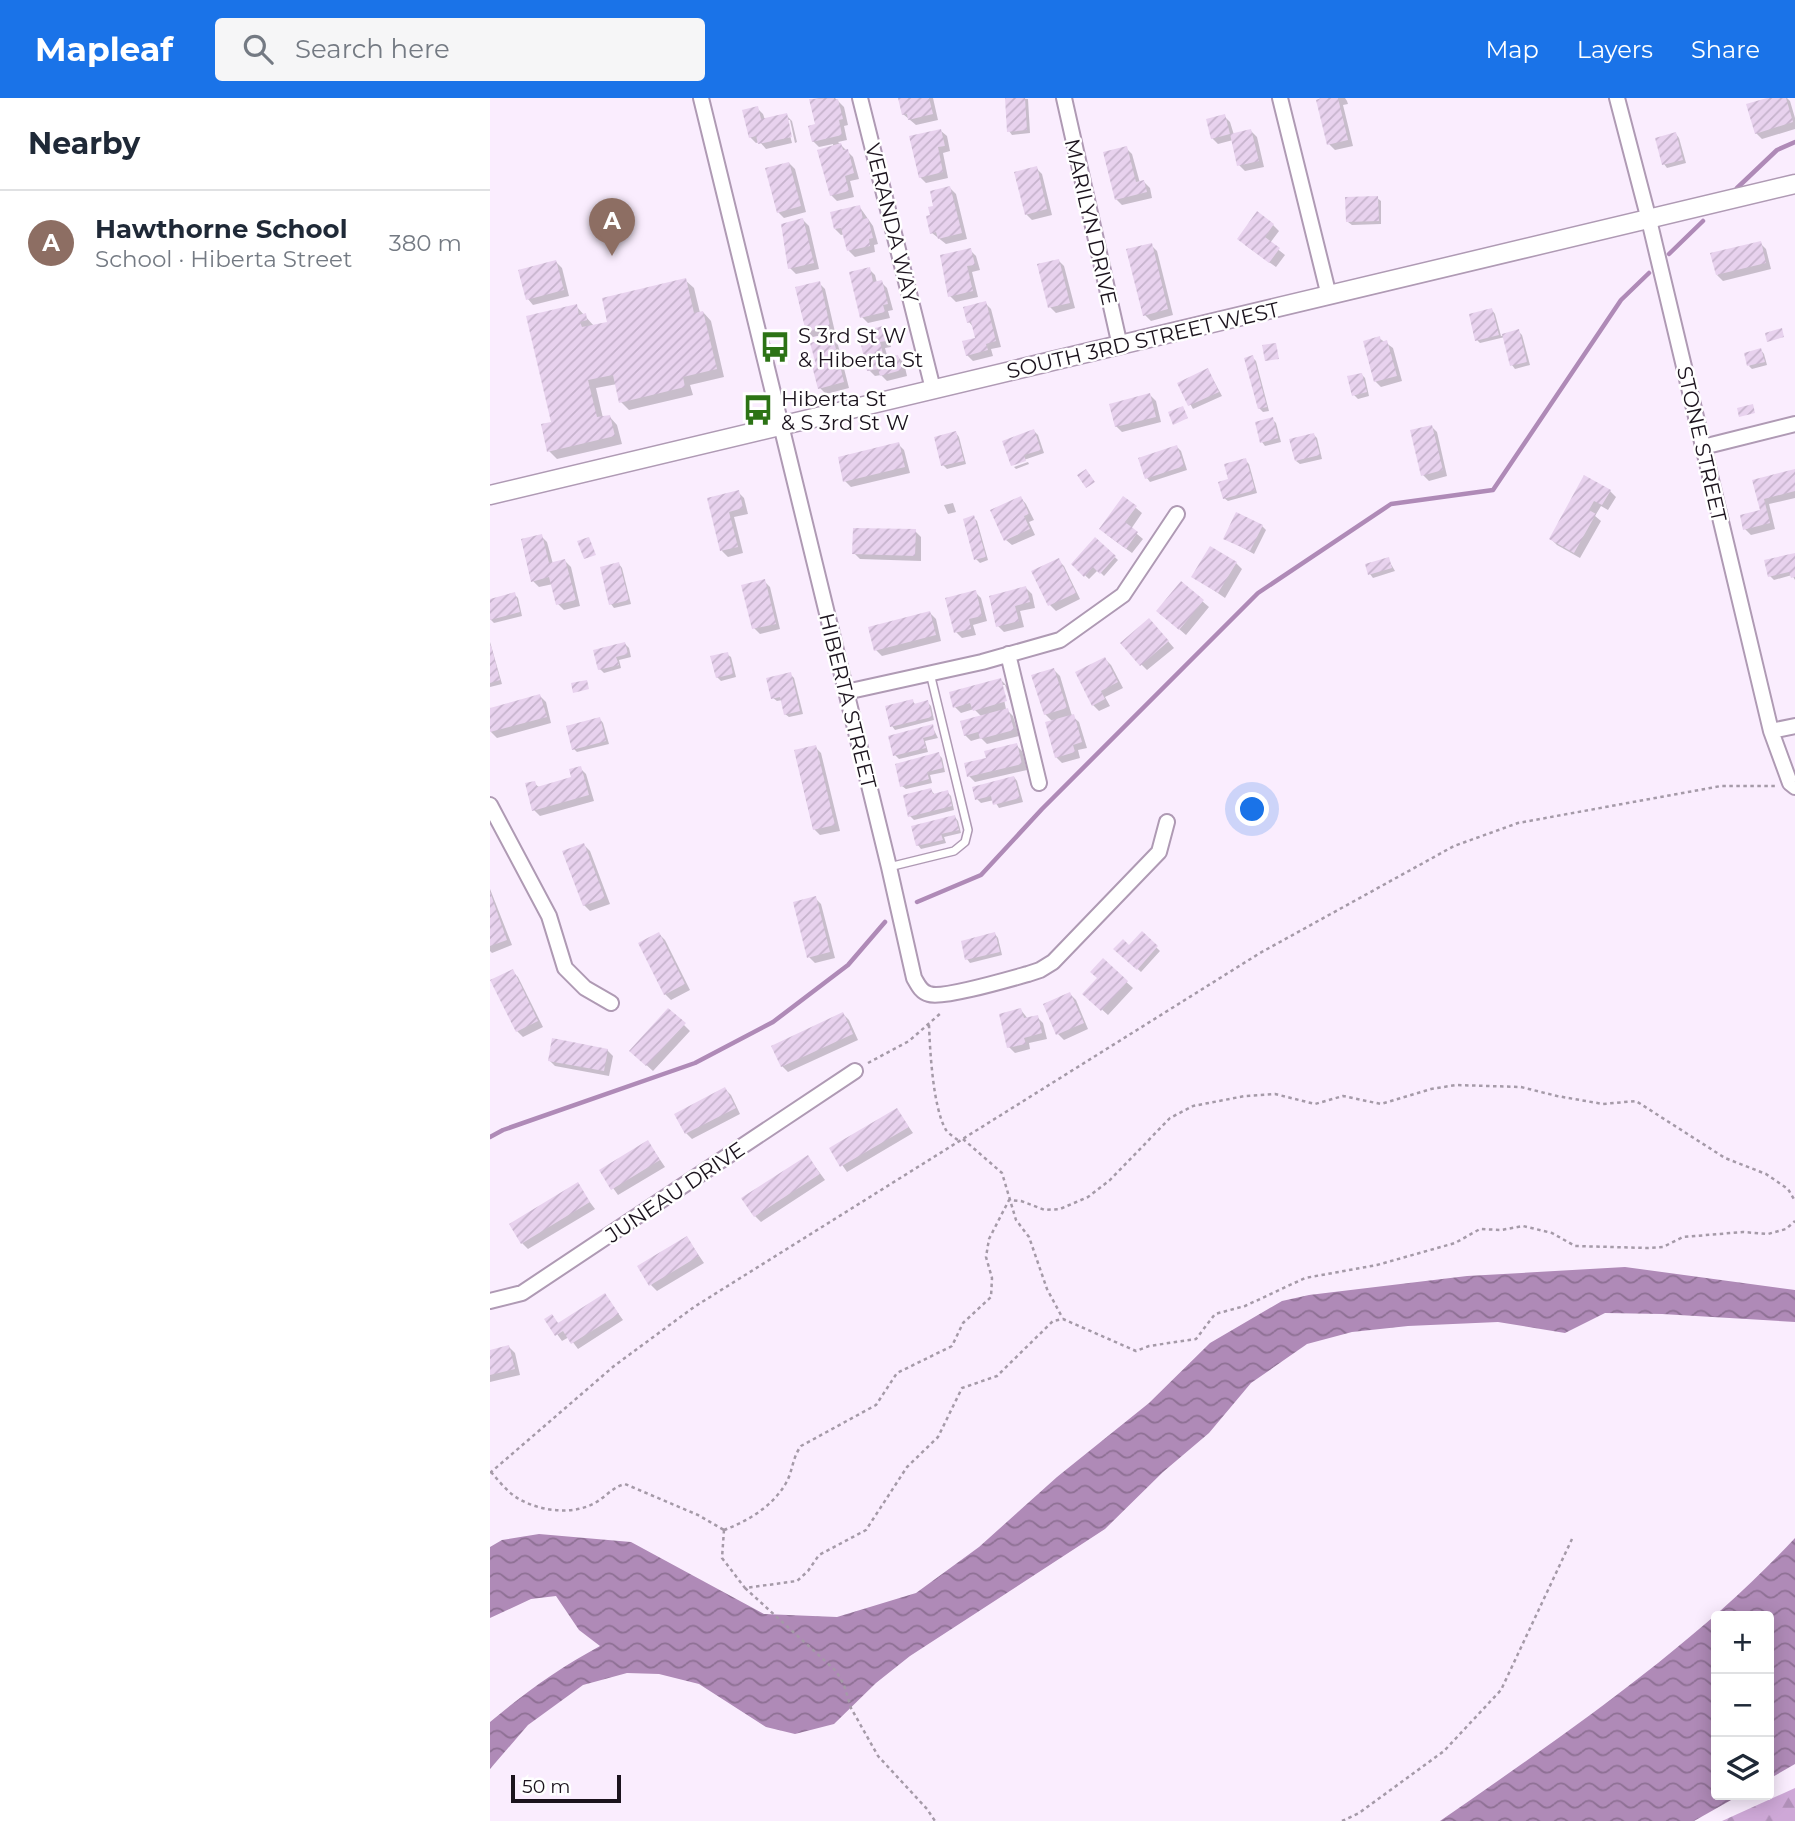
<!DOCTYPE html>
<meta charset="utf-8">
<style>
:root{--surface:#fff;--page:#f6f6f7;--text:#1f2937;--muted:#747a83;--line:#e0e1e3;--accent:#1a73e8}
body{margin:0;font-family:Montserrat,sans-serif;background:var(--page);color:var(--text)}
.controls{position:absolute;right:21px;bottom:21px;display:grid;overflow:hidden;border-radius:7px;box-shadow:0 4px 18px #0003}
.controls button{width:63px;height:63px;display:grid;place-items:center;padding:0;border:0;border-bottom:2px solid var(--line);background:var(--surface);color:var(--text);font:35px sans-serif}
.scale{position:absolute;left:21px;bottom:18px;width:110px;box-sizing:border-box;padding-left:7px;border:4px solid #1b131d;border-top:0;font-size:19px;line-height:24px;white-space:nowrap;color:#1b131d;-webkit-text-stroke:5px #fff;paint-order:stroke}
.you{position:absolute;left:763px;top:712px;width:24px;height:24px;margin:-18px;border:5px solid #fff;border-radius:50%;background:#1a73e8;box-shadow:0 0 0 10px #1a73e833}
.badge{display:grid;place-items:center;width:46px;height:46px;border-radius:50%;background:var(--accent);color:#fff;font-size:23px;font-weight:700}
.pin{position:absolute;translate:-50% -58px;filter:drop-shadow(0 2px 4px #0008)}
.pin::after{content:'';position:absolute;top:37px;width:24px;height:21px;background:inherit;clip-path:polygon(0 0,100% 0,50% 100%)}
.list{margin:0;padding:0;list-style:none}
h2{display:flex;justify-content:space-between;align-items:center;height:91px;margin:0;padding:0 28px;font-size:30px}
h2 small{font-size:23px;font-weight:400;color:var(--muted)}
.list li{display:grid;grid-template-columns:46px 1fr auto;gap:21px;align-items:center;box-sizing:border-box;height:105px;padding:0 28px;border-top:2px solid var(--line)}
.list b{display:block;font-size:26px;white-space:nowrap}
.list p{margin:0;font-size:23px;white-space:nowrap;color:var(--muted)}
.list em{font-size:23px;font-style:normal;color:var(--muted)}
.icon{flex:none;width:38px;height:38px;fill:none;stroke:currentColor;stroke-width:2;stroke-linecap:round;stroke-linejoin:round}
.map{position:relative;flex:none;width:1305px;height:1723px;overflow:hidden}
header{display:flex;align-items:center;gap:42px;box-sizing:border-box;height:98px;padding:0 35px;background:var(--accent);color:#fff}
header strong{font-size:33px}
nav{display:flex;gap:38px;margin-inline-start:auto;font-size:24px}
.search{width:490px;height:63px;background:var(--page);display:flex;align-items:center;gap:18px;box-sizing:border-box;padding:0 24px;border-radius:7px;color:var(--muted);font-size:26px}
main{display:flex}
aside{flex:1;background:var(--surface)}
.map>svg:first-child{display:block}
.forest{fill:url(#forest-firs)}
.water{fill:url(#water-waves)}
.shadow{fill:#0003}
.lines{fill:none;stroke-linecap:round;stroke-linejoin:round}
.stream{stroke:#af8ab7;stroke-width:4.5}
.building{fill:url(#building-hatch)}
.service-casing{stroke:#af9ab4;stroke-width:10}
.minor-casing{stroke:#af9ab4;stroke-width:18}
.tertiary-casing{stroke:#af9ab4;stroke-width:21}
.path{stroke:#a59aa8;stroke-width:2.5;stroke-dasharray:3.5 3.5;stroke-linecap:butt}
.service{stroke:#fff;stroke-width:7}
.minor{stroke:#fff;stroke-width:14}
.tertiary{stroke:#fff;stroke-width:18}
.labels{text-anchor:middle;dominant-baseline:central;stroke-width:5;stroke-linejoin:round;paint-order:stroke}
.street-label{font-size:21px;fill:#1b131d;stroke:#fff}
.poi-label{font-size:21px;fill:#1b131d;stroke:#fff;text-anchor:start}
</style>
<header>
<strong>Mapleaf</strong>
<div class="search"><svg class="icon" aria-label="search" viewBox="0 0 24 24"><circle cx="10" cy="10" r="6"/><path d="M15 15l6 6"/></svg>Search here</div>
<nav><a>Map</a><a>Layers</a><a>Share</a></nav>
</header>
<main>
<aside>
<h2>Nearby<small></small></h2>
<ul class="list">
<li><span class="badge" style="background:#8d6e63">A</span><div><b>Hawthorne School</b><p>School · Hiberta Street</p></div><em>380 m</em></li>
</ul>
</aside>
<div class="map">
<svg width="1305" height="1723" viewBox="0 0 1305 1723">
<defs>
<pattern id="forest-firs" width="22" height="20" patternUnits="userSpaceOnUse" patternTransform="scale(1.75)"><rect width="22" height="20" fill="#cea8d7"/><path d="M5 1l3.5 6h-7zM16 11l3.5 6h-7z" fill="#b090b8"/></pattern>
<pattern id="water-waves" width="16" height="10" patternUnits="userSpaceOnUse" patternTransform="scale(1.75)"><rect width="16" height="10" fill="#af8ab7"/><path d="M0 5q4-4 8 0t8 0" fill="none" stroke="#8e7094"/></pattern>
<pattern id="building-hatch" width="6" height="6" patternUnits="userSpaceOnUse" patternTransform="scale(1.75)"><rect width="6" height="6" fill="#e8d2ee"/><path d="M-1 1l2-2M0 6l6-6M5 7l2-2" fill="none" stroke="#c6b3cc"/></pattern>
</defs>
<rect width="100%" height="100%" fill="#faedfe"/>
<path class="forest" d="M1305,1690v33h-73z"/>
<path class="water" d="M1135,1169l170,23v32l-133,-8 -57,-1 -40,20 -67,-11 -90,4 -56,6 -45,12 -56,39 -42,50 -46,39 -58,57 -195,127 -34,27 -42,41 -39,10 -29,-7 -67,-43 -40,-10 -32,-1 -44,12 -55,40 -38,44v-47c37,-31 68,-53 110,-76l-21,-16 -23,-34 -25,3 -41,19v-71l12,-7 37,-6 92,8 133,72 73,3 79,-24 63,-46 78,-70 92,-74 61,-60 72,-42 27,-6 158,-19z
M1305,1440v226l-26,15v-163h-53v179h24l-46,26h-254c121,-84 255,-175 355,-283z"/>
<path class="shadow" d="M329,0h16l9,9 4,18 -4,1 3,14 -9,2 15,15 6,22 -9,2 4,16 -17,4 -6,-6 2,-51 -14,3 -6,-6 4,-16 -6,-25z
M410,0h33l5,22 -22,5 -13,-11z
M517,0l21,1 2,34 -18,2 -3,-4z
M838,0h17l2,3 1,3 -5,1 10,41 -18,4 -6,-6z
M1283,0h14l3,3 5,17v11l-33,10 -6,-6z
M267,10l6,6 2,6 21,-5 6,6 5,21 -2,1 -5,-23h-4l6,23 -26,6 -6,-7 -4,1 -6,-6z
M734,18l6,6 4,13 17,-4 6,6 7,30 -19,4 -6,-6 -6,-25 -15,4 -6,-6z
M451,33l6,5 3,15 -7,2 5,25 -22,5 -6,-6z
M1186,36l3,4 7,25 -19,5 -3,-4z
M636,50l6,6 8,29 4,-1 6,6 2,10 -30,7 -6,-6z
M299,65l6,6 11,43 -22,6 -6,-6z
M546,70l6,6 10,41 -20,5 -6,-6z
M460,90l6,6 11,45 -21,5 -14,-11v-17z
M887,100l4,3v23l-29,1 -4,-3z
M369,108l14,20 5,18 -4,1 1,7 -20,5 -6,-6 -4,-17 -4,1 -6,-6z
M313,122l6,6 10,43 -23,5 -6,-6z
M783,127l6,6 -9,12 15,12 -9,12 -31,-22z
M1270,145l6,6 5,20 -48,12 -6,-6z
M661,147l6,6 16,64 -22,6 -6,-6z
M480,152l6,6 4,14 -8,2 6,25 -22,5 -6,-6z
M568,162l6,6 11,42 -19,5 -6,-6z
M66,164l6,6 7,28 -36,9 -5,-6z
M379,171l6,6 2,8 4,-1 6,6 6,22 -5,1 2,7 -22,5 -6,-6z
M195,182l9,8 6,25 3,-1 8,9 13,56 -34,8 3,10 -64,15 -8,-8 -4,-18 -21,4 7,30 6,-2 8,9 5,19 -65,15 -8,-8 27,-145 18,20 15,-3z
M329,185l6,6 10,43 -22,5 -6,-6z
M495,205l6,6 10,38 -10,2 2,7 -20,5 -6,-6 10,-16 -3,-11 -5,-6z
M1002,212l3,4 6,22 17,-5 4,4 8,30 -15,4 -3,-4 -7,-28 -25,6 -3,-3z
M392,230l6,6 3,13 -6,1 3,11 10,-2 6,6 3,13 -20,5 -6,-6 -6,1 -6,-6z
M889,240l14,10 9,33 -21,6 -6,-6z
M342,241l6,6 11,43 -23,6 -6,-6 -2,-22z
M1271,252l3,4 3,11 -15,4 -3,-3z
M762,259l4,4 13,50 -6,1 -4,-4z
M718,272l14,26 -29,13 -14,-25z
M871,276l4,4 4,18 -11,3 -4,-4z
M660,297l6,6 5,21 -39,10 -6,-6z
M782,321l4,4 5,19 -16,4 -3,-4z
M941,328l6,6 10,44 -18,5 -6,-6z
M544,333l4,4 6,18 -32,11z
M466,335l3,4 7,27 -19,5 -4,-4z
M824,337l3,3 5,21 -22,5 -4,-3z
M408,346l6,6 6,23 -59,14 -6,-6z
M687,349l4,4 6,19 -37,12 -3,-4z
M755,362l4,4 8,29 -29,8 -4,-3z
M538,364l1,2 -13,5 -2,-2z
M1305,373v27l-26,6 6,25 -24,6 -6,-6 17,-18 -8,-30z
M1095,380l25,13 6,6 -8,13 -7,-4 -6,10 6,5 -21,37 -23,-13 -6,-6z
M248,394l6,6 4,16 -14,3 9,36 -15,4 -6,-6 -13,-52z
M531,400l5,6 8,16 -5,2 6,13 -23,10 -6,-5z
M634,400l18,15 -11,16 12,10 -11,14 -25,-18z
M463,405l3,9 -8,2 -4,-9z
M483,419l4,4 11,39 -8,3 -4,-4z
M772,428l4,4 -12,24 -29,-16z
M425,433l6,6v24l-61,-2 -6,-6z
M51,438l6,6 6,22 12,-3 6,6 9,39 -16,4 -6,-6 -5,-20 -14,3 -6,-6z
M606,442l22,20 -14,16 -6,-6 -9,9 -16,-15z
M1305,457v25l-3,-5 -18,5 -4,-4 -4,-14z
M898,461l7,12 -22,7 -3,-4z
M568,462l6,6 16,33 -24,12 -6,-6z
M746,465l6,6 -17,29 -32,-22z
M129,466l3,4 9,36 -17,4 -3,-4z
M274,483l6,6 10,42 -20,5 -6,-6z
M691,485l28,24 -23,28 -22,-19z
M536,490l6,6 3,14 -15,3 4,16 -20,5 -6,-6z
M485,494l6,6 6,23 -14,4 3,10 -14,3 -6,-6z
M24,496l4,4 4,18 -28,7 -4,-4v-19z
M440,515l6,6 5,22 -59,15 -6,-6z
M665,528l19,22 -27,22 -6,-6z
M0,544l12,42 -12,3z
M135,546l4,4 2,9 -12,3 2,8 -17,5 -4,-4z
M237,556l4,3 5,20 -15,4 -4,-4z
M615,561l6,6 12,23 -18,9 5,9 -11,5 -6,-6z
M564,572l6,6 12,40 7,6 8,26 -9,2 2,8 -18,5 -6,-6 -3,-35 -8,-8z
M300,576l4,4 9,36 -14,3 -4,-3 -3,-14 -5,1 -4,-3z
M511,582l6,6 5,21 -7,-22h-4l5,24 7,7 6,20 -32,8 -6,-6 -10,3 -6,-6 17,-18 -8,-8 -13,4 -6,-6z
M50,598l6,6 5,21 -54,15 -6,-6 -1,-22z
M422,603l4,4 11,-3 4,4 3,14 -39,10 -3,-4z
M110,621l3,4 6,21 -32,8 -3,-3z
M442,628l6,12 -13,3 3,11 -29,7 -4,-4z
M526,647l6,6 5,19 -52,12 -6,-6 19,-17z
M325,649l6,6 19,78 -20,4 -6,-6z
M448,656l4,4 3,14 -15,3 2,8 -26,6 -4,-3z
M90,670l6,6 8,27 -54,15 -6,-6v-27l6,5 33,-9z
M524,679l3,4 6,21 -24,6 -5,-8 -13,3 -4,-4z
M441,692l4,5 12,-3 4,4 3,14 -40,10 -4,-4z
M465,719l3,4 3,12 -17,4 2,6 -25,6 -3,-4z
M94,747l6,6 20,53 -20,7 -6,-6z
M0,791l22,56 -20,8 -2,-2z
M325,800l6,6 14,54 -20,5 -6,-6z
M169,836l6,6 25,50 -19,10 -6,-6z
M505,836l3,4 4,17 -32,8 -3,-4z
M652,836l18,17 -19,21 -25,-23 14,-1z
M613,863l30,27 -25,27 -23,-21 14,-16z
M22,873l6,6 25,50 -20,10 -6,-6z
M580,896l6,6 12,29 -24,11 -6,-6z
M179,912l21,21 -37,40 -22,-20z
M531,912l7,9 9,-2 6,6 4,16 -18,4 1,6 -15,4 -6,-6z
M353,916l6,6 9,20 -70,32 -6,-6z
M117,952l6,6 -4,20 -54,-10 -6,-6z
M235,991l6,6 9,19 -48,25 -6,-6z
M407,1012l16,23 -66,39 -16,-23z
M158,1044l17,25 -47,28 -17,-24z
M318,1059l17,23 -64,42 -6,-6z
M87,1087l18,24 -67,40 -6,-6z
M197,1140l17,25 -47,28 -6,-6z
M115,1197l18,25 -45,29 -9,-12 -7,4 -15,-21 5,-4 7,9z
M19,1249l6,6 5,22 -30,7v-30z"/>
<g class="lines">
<path class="stream" d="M1247,90l40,-38 18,-8
M1179,156l34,-33
M427,804l64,-27 61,-66 216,-216 133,-89 102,-14 128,-190 28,-27
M0,1039l13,-7 192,-67 78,-41 75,-57 37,-43"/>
</g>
<path class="building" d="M344,0v2l4,-1 5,20 -4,1 3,15 -30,7 -4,-16 7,-2 -6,-25z
M408,0h31l4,16 -25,6 -1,-6 -5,1z
M515,0h20l2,32 -20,2z
M831,0h17l10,42 -21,5 -11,-45z
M1277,0h19l7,24 -38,12 -9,-30z
M268,8l3,13 26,-6 5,24 -34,7 -2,-8 -7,2 -7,-28z
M735,16l5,20 21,-5 8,32 -22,5 -7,-32 -19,5 -5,-20z
M451,31l4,17 -7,1 5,25 -24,6 -10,-42z
M1186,34l7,28 -21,5 -7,-27z
M351,45l2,7 5,-1 6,24 -9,3 4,15 -19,5 -13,-46z
M637,48l9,36 8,-2 3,12 -32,8 -12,-48z
M299,64l12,44 -24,7 -12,-45z
M547,68l10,43 -22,6 -11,-43z
M460,88l12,47 -24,6 -2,-7 -6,2 -4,-18 4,-1 -2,-8 5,-1 -3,-15z
M888,98l1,25 -33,1 -1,-25z
M370,107l3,14 5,-1 5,20 -4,1 1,7 -23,5 -6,-23 -7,1 -4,-17z
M767,113l17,13 -9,13 15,11 -11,15 -32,-24z
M313,120l11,45 -26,6 -7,-45z
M1271,143l5,22 -50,12 -6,-22z
M662,145l16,66 -25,7 -17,-67z
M481,150l4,17 -8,1 6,25 -25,6 -8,-42z
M569,161l11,44 -22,5 -11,-44z
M66,162l8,30 -38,10 -8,-30z
M380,169l3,15 9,-2 6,24 -5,1 2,7 -25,6 -11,-46z
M196,180l8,35 9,-2 14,58 -34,8 2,10 -66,16 -6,-28 -25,5 9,37 13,-2 5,21 -68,16 -6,-28 10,-2 -25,-106 51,-12 2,11 7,-2 1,7 -7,2 2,5 25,-5 -5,-24z
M330,183l10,45 -24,6 -11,-45z
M496,203l10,40 -10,3 2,6 -22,6 -4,-15 13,-3 -4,-16 -4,1 -4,-16z
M1002,210l7,27 -24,6 -6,-27z
M393,228l3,15 -6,1 4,16 14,-3 4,15 -22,6 -2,-7 -11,2 -9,-39z
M1292,230l2,9 -17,5 -2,-9z
M1029,231l8,33 -17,4 -8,-32z
M890,238l1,6 6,-2 10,36 -23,6 -11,-41z
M343,239l11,45 -26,7 -6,-23 4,-1 -6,-22z
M786,245l3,16 -14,2 -3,-16z
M1271,250l4,14 -18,4 -3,-13z
M763,257l14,52 -9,2 -14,-51z
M718,270l11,24 -31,14 -11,-23z
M872,275l5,19 -15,4 -5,-20z
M660,295l6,24 -41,10 -6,-23z
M1263,306l2,9 -16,4 -2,-9z
M693,308l5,12 -15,7 -5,-13z
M783,319l5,21 -18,5 -5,-21z
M942,327l11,45 -22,6 -11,-46z
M544,331l7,21 -17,5 2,6 -15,5 -9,-25z
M466,333l8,30 -23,5 -7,-29z
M824,335l6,22 -25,6 -6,-22z
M409,344l6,25 -62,15 -5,-25z
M687,347l7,21 -39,13 -7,-21z
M756,360l9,32 -32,9 -5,-17 10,-3 -4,-15z
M596,371l9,13 -9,6 -9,-13z
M1305,371v22l-31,8 6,24 -27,7 -3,-15 20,-5 -8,-30z
M1094,377l27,15 -9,15 -8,-4 -5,9 7,4 -22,39 -25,-14z
M249,392l4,18 -14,4 9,35 -18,4 -13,-53z
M531,398l8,18 -5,2 6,13 -26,12 -14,-31z
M633,398l14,10 -12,16 13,10 -12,17 -27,-20z
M746,414l27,13 -13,26 -27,-12z
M484,417l12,42 -12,3 -11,-41z
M363,430l63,1 -1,27 -63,-2z
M52,436l7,29 16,-4 11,41 -20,5 -7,-28 -18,5 -10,-43z
M99,439l7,18 -12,4 -7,-18z
M605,439l21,19 -16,18 -7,-7 -9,10 -13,-13z
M720,448l27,16 -19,31 -27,-16z
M1305,455v24l-4,1 -2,-6 -21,5 -4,-17z
M899,459l3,11 -24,7 -3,-11z
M569,460l17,35 -28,13 -17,-35z
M129,464l10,38 -20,5 -9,-38z
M275,481l11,45 -24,5 -11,-44z
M691,483l23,19 -25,30 -23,-19z
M536,488l4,16 -15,4 4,15 -23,6 -7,-31z
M486,492l6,26 -13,3 2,10 -17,4 -9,-35z
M25,494l5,20 -30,8v-21z
M440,513l6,24 -62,16 -6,-24z
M659,520l20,23 -29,25 -20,-23z
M135,544l3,12 -12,3 3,8 -21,5 -5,-20z
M1,547l9,35 -10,3v-37z
M238,554l5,22 -17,4 -6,-22z
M615,559l13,25 -17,9 4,8 -13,7 -17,-34z
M564,570l13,40 -23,7 -13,-40z
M301,574l9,39 -16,4 -4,-18 -9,2 -5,-21z
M511,580l6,23 -34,10 -3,-8 -17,5 -4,-16z
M97,582l2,9 -16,4 -2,-10z
M50,596l7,23 -57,15v-24z
M423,601l1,5 14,-4 4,17 -42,10 -5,-21z
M518,610l6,22 -34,9 -2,-7 -14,4 -4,-15z
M584,616l8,28 -9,3 2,7 -20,6 -10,-36z
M110,619l6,24 -34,9 -6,-24z
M443,626l2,11 -12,3 3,10 -33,8 -5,-20z
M527,645l5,21 -55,13 -3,-14 22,-5 -2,-7z
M326,647l19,80 -22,5 -19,-80z
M449,654l4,16 -16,4 2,7 -29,8 -5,-23z
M91,668l8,29 -57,16 -7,-28 10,-2 2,6 34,-10 -2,-8z
M524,678l6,22 -27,7 -2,-9 -16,4 -3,-13z
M441,690l2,6 15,-4 4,16 -44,11 -5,-22z
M465,717l4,15 -18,4 2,6 -27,6 -5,-20z
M94,745l21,55 -22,8 -21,-55z
M0,794l17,48 -17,6z
M326,798l14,56 -23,6 -14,-56z
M652,833l16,15 -21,24 -24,-21 10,-10 6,6z
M169,834l26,52 -21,11 -26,-52z
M505,834l5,20 -35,8 -4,-19z
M613,860l25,23 -27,30 -19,-17 15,-16 -7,-6z
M23,871l25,52 -22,11 -26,-52z
M580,894l14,31 -28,12 -13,-31z
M178,910l18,15 -40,43 -17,-15z
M531,910l3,10 14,-3 4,18 -18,5 2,6 -19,4 -8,-34z
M353,914l10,22 -72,33 -10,-21z
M62,940l56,11 -4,22 -56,-10z
M235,989l11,21 -51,26 -11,-20z
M407,1010l12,19 -69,40 -11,-19z
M158,1042l12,20 -49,30 -12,-20z
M318,1057l12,19 -66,43 -13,-19z
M88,1084l12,20 -69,42 -12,-20z
M197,1138l12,20 -50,30 -12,-20z
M115,1195l14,21 -48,30 -8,-13 -8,5 -11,-17 8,-5 6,9z
M19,1247l6,24 -25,6v-25z"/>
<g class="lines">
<defs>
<path id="service" d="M399,769l65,-16 11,-9 3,-12 -38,-157"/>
<path id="minor" d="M211,0l188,769 25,111c4,7 7,14 15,16 13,5 81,-15 99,-20l12,-4 13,-8 106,-110 8,-30
M370,0l73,291
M574,0l56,248
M790,0l49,198
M1127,0l32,122 122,511 19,52 5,4
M1213,349l92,-23
M518,556l31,129
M356,594l136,-30 78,-22 63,-45 54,-81
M1281,633l24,-5
M0,707l59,111 16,52 20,20 26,15
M0,1203l32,-8 333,-222"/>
<path id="tertiary" d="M0,397l1305,-311"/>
</defs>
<use href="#service" class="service-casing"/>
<use href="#minor" class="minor-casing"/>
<use href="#tertiary" class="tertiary-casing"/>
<path class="path" d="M439,927c1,26 4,83 17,105 3,4 9,8 13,11
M378,965l41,-22 33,-29
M473,1041l39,34 14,47 13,17 18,52 15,28
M1,1374c8,9 17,21 28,27 21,12 52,16 74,5 12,-6 19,-17 32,-20l73,31 26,15
M0,1375l124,-107 80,-59 566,-354 194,-107 64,-23 203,-37h54
M234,1432c24,-9 49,-24 62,-47 7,-12 6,-25 15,-37l75,-41 21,-32 55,-27 11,-23 28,-26 1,-19 -6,-21 3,-18 20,-39 12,1 24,9 15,-1 28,-12 22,-17 60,-62 23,-12 52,-10 30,-2 40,10 28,-8 38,8 50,-15 25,-4 65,2 36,9 46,8 33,-3 89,57 41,16 22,15 7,12
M234,1432l-2,28 23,30 52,-7 11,-10 11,-16 47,-25 41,-63 31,-30 24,-49 35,-12 56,-55 10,-2 73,32 13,-5 47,-7 19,-25 30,-8 60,-28 72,-13 78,-22 25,-14 21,1 22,-4 29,7 23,13 73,2 15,-1 20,-10 60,-5 25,2 18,-5 9,-8
M255,1490l91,83 8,14 7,23 27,48 49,53 8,12
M852,1723l17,-8 85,-62 57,-61 71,-151"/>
<use href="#service" class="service"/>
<use href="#minor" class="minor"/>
<use href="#tertiary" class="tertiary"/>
</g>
<defs>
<symbol id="bus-bare" viewBox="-9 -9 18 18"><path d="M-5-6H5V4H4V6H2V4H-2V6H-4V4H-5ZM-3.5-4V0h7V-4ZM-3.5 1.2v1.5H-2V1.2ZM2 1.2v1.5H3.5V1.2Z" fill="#2c7315" stroke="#fff" stroke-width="2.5" paint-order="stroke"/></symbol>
</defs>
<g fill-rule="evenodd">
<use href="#bus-bare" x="263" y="227" width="44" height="44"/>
<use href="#bus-bare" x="246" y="290" width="44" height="44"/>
</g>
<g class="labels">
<g class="street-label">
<text transform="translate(601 124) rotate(77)">MARILYN DRIVE</text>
<text transform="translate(402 125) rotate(76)">VERANDA WAY</text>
<text transform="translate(653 242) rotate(-13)">SOUTH 3RD STREET WEST</text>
<text transform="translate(1212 346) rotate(77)">STONE STREET</text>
<text transform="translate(358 603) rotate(76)">HIBERTA STREET</text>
<text transform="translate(185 1094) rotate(-34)">JUNEAU DRIVE</text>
</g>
<g class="poi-label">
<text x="308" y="237">S 3rd St W<tspan x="308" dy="24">&amp; Hiberta St</tspan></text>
<text x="291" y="300">Hiberta St<tspan x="291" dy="24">&amp; S 3rd St W</tspan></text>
</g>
</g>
</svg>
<div class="controls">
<button>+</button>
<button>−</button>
<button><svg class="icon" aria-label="layers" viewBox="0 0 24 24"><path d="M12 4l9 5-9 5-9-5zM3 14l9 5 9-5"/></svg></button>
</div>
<div class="scale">50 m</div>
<div class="you"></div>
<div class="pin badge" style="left:122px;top:158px;background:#8d6e63">A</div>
</div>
</main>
